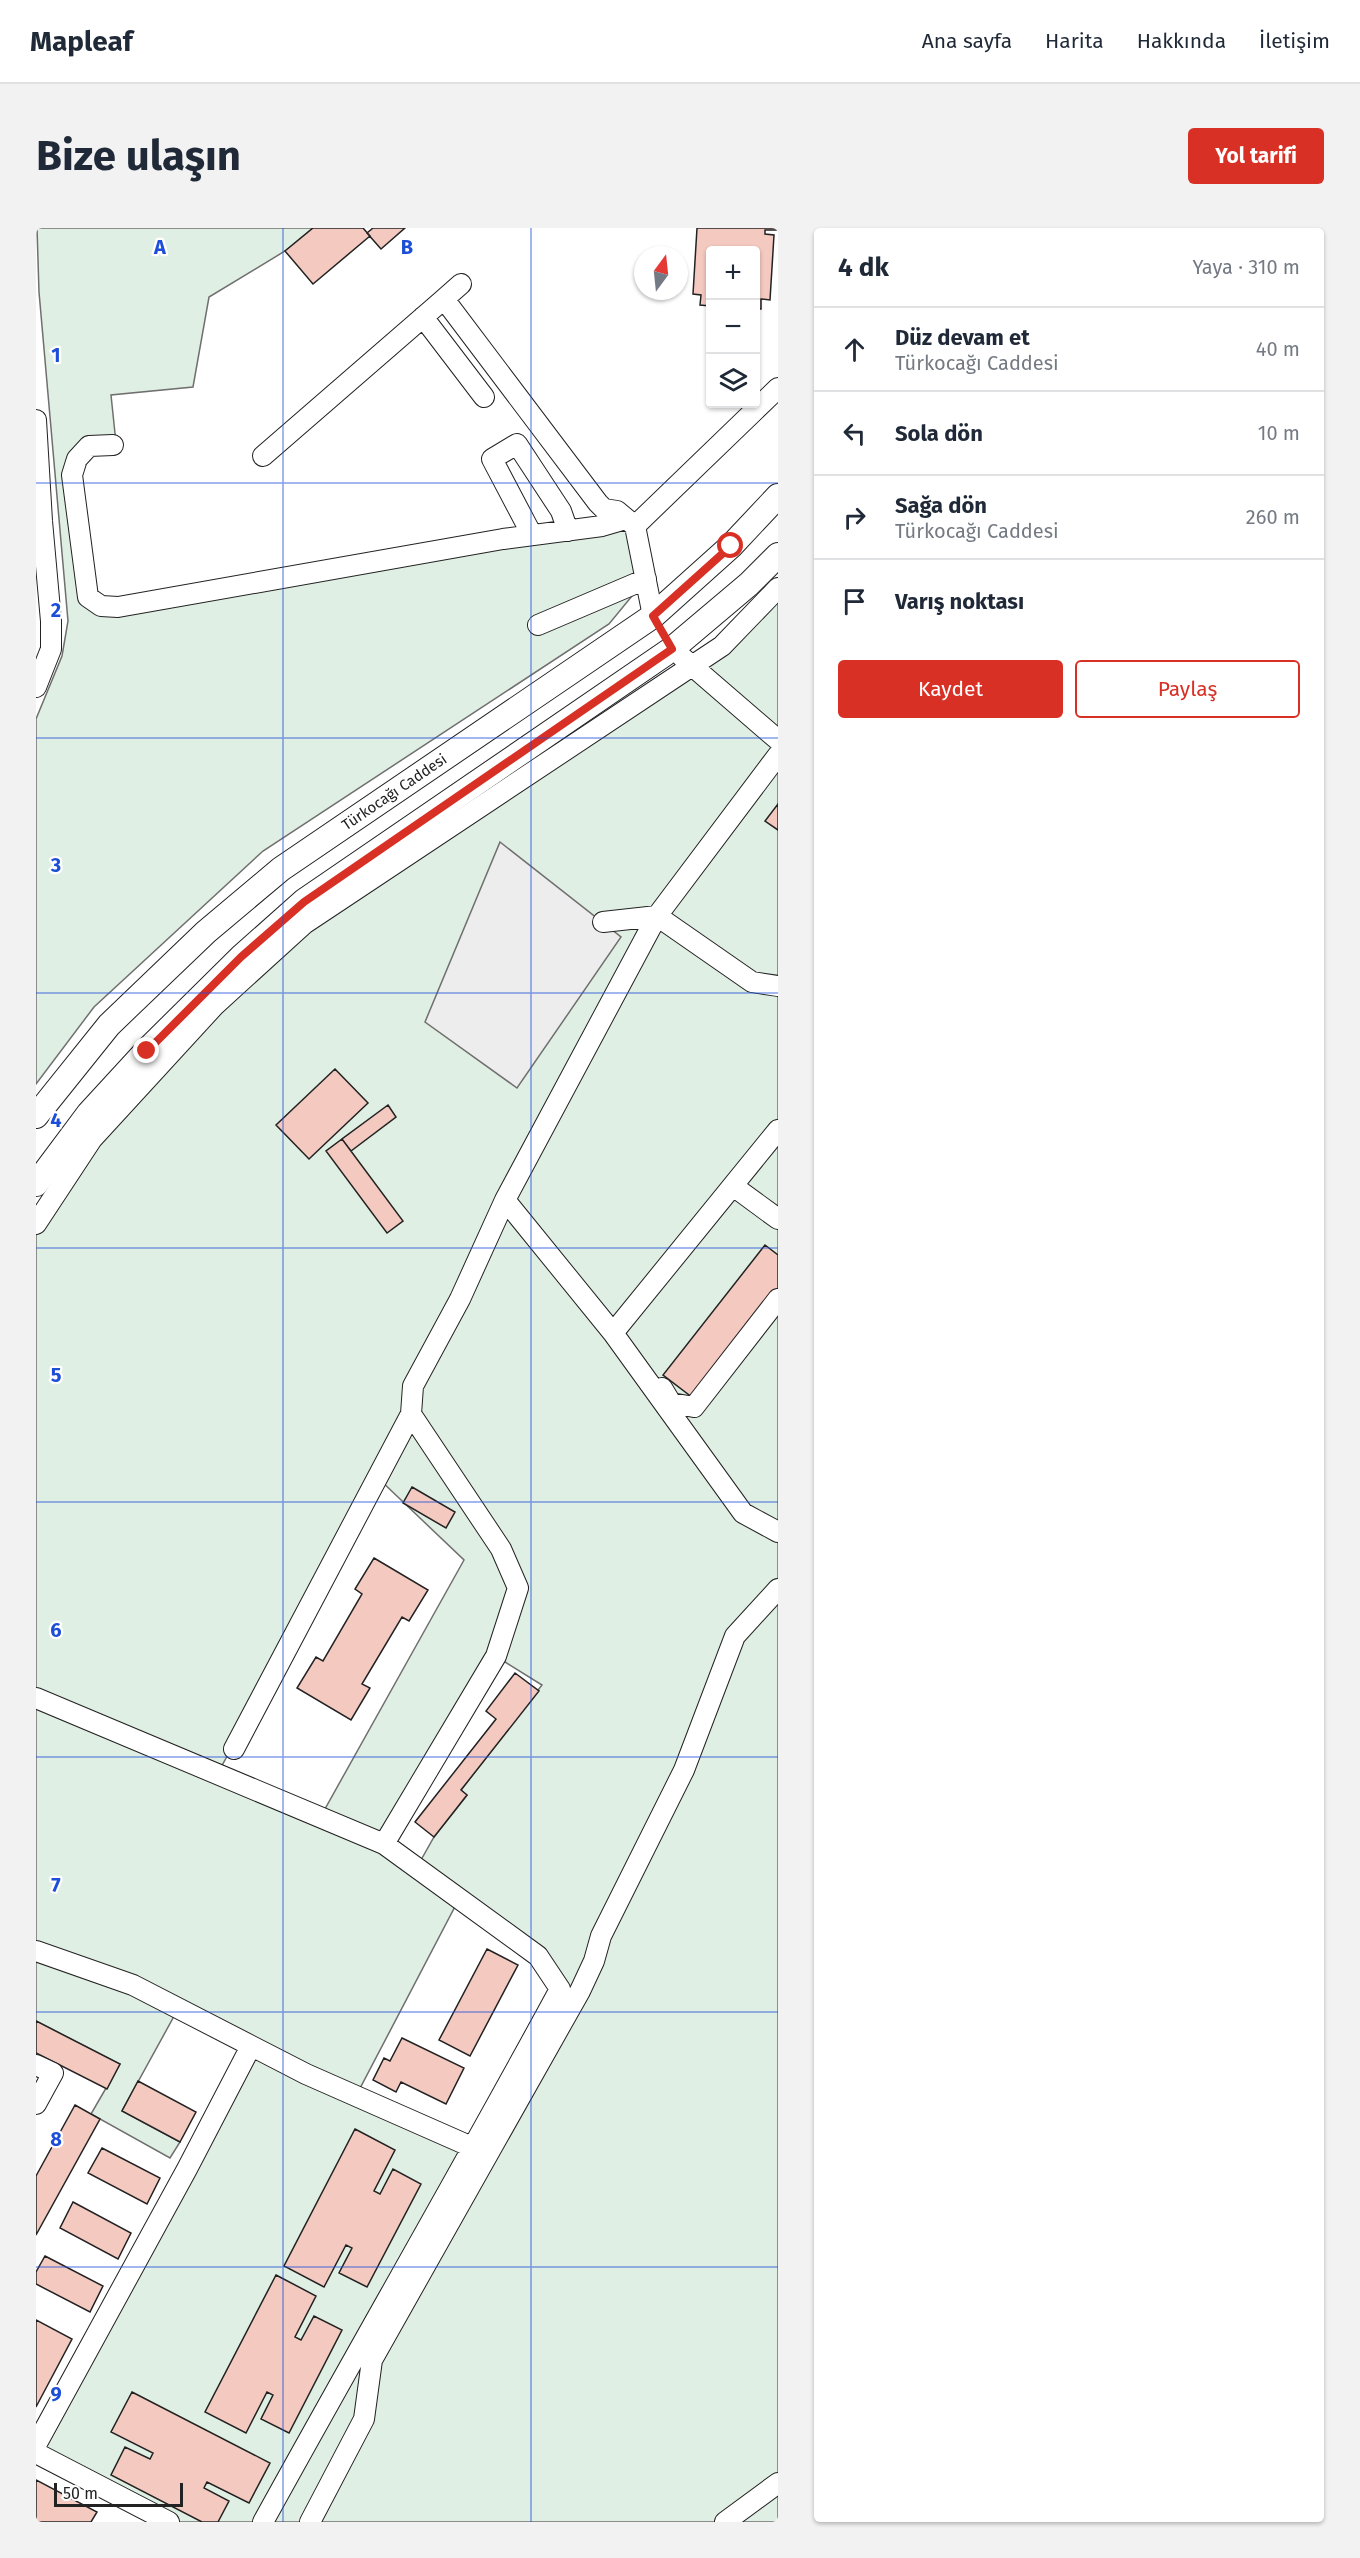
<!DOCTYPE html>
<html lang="tr">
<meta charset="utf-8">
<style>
:root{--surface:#fff;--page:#f2f2f3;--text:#1f2937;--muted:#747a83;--line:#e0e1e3;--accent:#d93025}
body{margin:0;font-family:"Fira Sans",sans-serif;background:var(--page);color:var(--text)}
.controls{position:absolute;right:18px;top:18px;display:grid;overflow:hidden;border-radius:6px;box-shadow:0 2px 4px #0004}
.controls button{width:54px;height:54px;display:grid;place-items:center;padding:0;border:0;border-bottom:2px solid var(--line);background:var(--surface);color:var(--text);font:30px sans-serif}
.compass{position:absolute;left:598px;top:18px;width:54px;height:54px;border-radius:50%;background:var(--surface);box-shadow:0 2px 4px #0004;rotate:15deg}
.scale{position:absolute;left:18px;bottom:15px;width:129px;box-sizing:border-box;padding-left:6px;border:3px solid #222;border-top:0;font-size:16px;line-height:21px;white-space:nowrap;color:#222;-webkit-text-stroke:4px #fff;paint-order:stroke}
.stop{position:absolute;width:18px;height:18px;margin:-14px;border:4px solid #d93025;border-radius:50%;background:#fff}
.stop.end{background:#d93025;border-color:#fff;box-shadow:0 2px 6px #0008}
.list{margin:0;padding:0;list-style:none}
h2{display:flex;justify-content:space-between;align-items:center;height:78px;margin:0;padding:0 24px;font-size:26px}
h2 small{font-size:20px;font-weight:400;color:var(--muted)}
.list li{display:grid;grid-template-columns:39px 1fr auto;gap:18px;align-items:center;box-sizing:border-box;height:84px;padding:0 24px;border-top:2px solid var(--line)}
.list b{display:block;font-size:22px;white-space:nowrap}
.list p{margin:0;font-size:20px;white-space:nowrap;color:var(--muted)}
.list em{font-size:20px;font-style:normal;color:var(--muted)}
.actions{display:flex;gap:12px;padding:18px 24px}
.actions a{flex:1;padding:14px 0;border:2px solid var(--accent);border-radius:6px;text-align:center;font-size:21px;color:var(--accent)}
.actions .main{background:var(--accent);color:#fff}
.icon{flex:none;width:33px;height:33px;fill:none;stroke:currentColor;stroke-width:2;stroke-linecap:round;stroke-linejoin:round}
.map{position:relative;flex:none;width:742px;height:2294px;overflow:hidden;border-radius:6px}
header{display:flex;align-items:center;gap:36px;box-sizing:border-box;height:84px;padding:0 30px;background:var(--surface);border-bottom:2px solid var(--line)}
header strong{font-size:28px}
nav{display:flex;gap:33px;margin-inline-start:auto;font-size:21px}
.intro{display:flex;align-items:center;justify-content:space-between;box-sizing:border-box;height:144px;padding:0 36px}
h1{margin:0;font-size:42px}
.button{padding:15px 27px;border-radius:6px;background:var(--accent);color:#fff;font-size:21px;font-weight:700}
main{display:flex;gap:36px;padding:0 36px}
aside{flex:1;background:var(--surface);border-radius:6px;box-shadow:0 2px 4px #0004}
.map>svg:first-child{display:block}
.green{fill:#e0efe3;stroke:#6f6f6f;stroke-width:1.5;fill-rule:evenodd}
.parking{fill:#ededed;stroke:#6f6f6f;stroke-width:1.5}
.building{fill:#f3c9c0;stroke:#222;stroke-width:1.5}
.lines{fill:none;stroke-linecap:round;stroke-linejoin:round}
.minor-casing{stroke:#222;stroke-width:22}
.major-casing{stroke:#222;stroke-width:26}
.minor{stroke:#fff;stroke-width:20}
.major{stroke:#fff;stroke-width:24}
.route{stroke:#d93025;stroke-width:8}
.grid{fill:none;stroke:#1d4ed8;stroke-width:1.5;stroke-opacity:0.55}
.labels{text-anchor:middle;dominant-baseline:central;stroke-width:4.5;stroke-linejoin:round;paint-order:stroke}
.street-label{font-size:15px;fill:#222;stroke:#fff}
.grid-label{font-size:20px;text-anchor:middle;font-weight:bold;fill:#1d4ed8;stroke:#fff;stroke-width:4.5;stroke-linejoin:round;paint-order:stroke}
</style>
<header>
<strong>Mapleaf</strong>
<nav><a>Ana sayfa</a><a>Harita</a><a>Hakkında</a><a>İletişim</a></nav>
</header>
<div class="intro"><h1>Bize ulaşın</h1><a class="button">Yol tarifi</a></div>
<main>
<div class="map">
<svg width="742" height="2294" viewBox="0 0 742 2294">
<rect width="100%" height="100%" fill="#fff"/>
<path class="green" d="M1,0h276l-28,23 -76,46 -16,90 -82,8 5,48 -39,16 11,138 13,9 534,-80 11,53 -37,45 -346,227 -169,156 -58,77v-365l26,-63 6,-35 -29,-329z
M742,360v1934h-609l-133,-69 215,-407 -73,-37 -56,102 58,31 -10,16 -79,-44 29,-50 -84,-43v-797l56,-85 212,-215 348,-233zM342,1250l86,82 -143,256 -103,-43zM461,1429l45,28 -81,105 6,5 -33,42 -17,30 -33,-24zM423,1671l101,90 -86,159 -118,-52z"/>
<path class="parking" d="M464,614l121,95 -104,151 -92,-66z"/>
<path class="building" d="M277,0h50l7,8 -57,48 -28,-33z
M337,0h32l-24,21 -14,-16z
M661,0h81v2h-13v4l9,1 -4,65 -9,-1v10h-5v-59h-46v56l-10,-1 1,-10 -8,-1z
M742,576v26l-13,-9z
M299,841l33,34 -59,56 -33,-34z
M352,877l8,12 -45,34 -9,-12z
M306,911l61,82 -16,12 -61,-82z
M729,1017l13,10v42l-81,104 -34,-26z
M376,1259l43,25 -9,16 -43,-25z
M338,1330l54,32 -19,31 -7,-4 -40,67 8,4 -19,32 -54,-32 19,-31 7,4 39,-67 -7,-5z
M479,1445l24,18 -78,99 6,5 -33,42 -19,-15 81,-103 -10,-8z
M451,1721l31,16 -48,91 -31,-16z
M0,1793l84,43 -13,25 -71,-36z
M366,1810l62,30 -18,36 -45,-22 -5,10 -23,-12 11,-22 6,3z
M102,1853l58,31 -16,30 -58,-31z
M39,1877l25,14 -64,116v-59z
M319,1901l40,21 -21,41 6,3 13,-25 28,15 -54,103 -28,-14 13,-25 -6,-3 -22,42 -40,-21z
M66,1920l58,30 -13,26 -59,-31z
M37,1974l58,31 -13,26 -58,-31z
M9,2028l58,30 -13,26 -54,-28v-12z
M240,2047l40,21 -21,41 6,3 13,-24 28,14 -53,103 -28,-14 12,-24 -6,-3 -21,41 -41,-21z
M0,2092l36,19 -36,68z
M96,2164l138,71 -21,40 -42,-21 -3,6 25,13 -11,21h-16l-91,-47 14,-28 25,12 3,-6 -42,-21z
M0,2252l61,32 -6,10h-55z"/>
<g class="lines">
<defs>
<path id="minor" d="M425,56l-17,15 154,204 6,6 13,2 18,15 18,90
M387,89l61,80
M0,192l6,101 9,100v28l-15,38
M77,217l-24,1 -12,13 -5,16 16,122 13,9 17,1 385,-68 99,-13 24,-7
M227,228l181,-157
M599,298l143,-138
M496,307l-40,-76 25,-15 44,67 7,20
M502,397l108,-46
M647,430l95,82
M567,694l54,-6 95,66 26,4
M697,958l45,33
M469,972l108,133 130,180 35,19
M0,996l56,-85 123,-134 89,-81 418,-278 56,-58
M577,1105l165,-203
M626,1160l9,15 23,4 84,-108
M0,1470l348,146 154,112 22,33c-97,179 -199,355 -297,533
M198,1521l177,-335 2,-28 47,-87 45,-99 152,-284 121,-161
M348,1616l112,-188 22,-68 -17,-39 -90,-135
M0,1723l97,34 173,89 168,74
M0,1837l17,8 -17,31
M0,2217l151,-276 64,-123
M0,2225l133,69
M274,2294l54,-103 8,-59 208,-369 14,-30 7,-25 83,-166 51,-134 43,-47
M689,2294l53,-39"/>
<g id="major">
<path id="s1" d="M0,888l73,-91 97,-93 75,-63 372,-253 78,-70 47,-50"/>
<path d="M0,956l53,-71 57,-62 95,-94 63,-56 368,-252 77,-65 29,-29"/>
</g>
</defs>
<use href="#minor" class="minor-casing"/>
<use href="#major" class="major-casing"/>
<use href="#minor" class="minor"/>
<use href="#major" class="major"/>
</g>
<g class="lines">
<path class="route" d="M111,823l94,-94 63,-55 368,-253 -19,-33 78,-70"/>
</g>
<path class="grid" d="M247,0v2294M495,0v2294M0,255h742M0,510h742M0,765h742M0,1020h742M0,1274h742M0,1529h742M0,1784h742M0,2039h742"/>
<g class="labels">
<g class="street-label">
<text stroke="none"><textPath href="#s1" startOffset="486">Türkocağı Caddesi</textPath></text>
</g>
</g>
<g class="grid-label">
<text x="124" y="26">A</text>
<text x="371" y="26">B</text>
<text x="20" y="134">1</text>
<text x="20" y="389">2</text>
<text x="20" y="644">3</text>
<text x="20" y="899">4</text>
<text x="20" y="1154">5</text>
<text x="20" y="1409">6</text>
<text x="20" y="1664">7</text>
<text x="20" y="1918">8</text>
<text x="20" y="2173">9</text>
</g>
</svg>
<div class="controls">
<button>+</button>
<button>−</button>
<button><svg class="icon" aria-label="layers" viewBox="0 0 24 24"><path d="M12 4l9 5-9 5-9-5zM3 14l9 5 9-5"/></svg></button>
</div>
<svg class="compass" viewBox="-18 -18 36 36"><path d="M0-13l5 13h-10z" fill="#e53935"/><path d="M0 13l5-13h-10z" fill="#747a83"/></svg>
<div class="scale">50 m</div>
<div class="stop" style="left:695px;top:318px"></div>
<div class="stop end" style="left:111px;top:823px"></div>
</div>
<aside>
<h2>4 dk<small>Yaya · 310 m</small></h2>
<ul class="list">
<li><svg class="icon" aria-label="ahead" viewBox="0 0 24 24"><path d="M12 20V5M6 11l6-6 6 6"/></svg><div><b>Düz devam et</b><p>Türkocağı Caddesi</p></div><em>40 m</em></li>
<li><svg class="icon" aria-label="left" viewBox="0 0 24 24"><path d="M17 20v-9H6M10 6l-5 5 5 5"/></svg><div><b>Sola dön</b></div><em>10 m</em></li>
<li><svg class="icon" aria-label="right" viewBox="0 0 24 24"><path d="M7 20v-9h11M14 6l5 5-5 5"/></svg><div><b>Sağa dön</b><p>Türkocağı Caddesi</p></div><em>260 m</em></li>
<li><svg class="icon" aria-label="arrive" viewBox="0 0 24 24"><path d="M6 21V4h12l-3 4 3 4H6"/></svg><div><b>Varış noktası</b></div></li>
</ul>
<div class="actions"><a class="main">Kaydet</a><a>Paylaş</a></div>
</aside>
</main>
